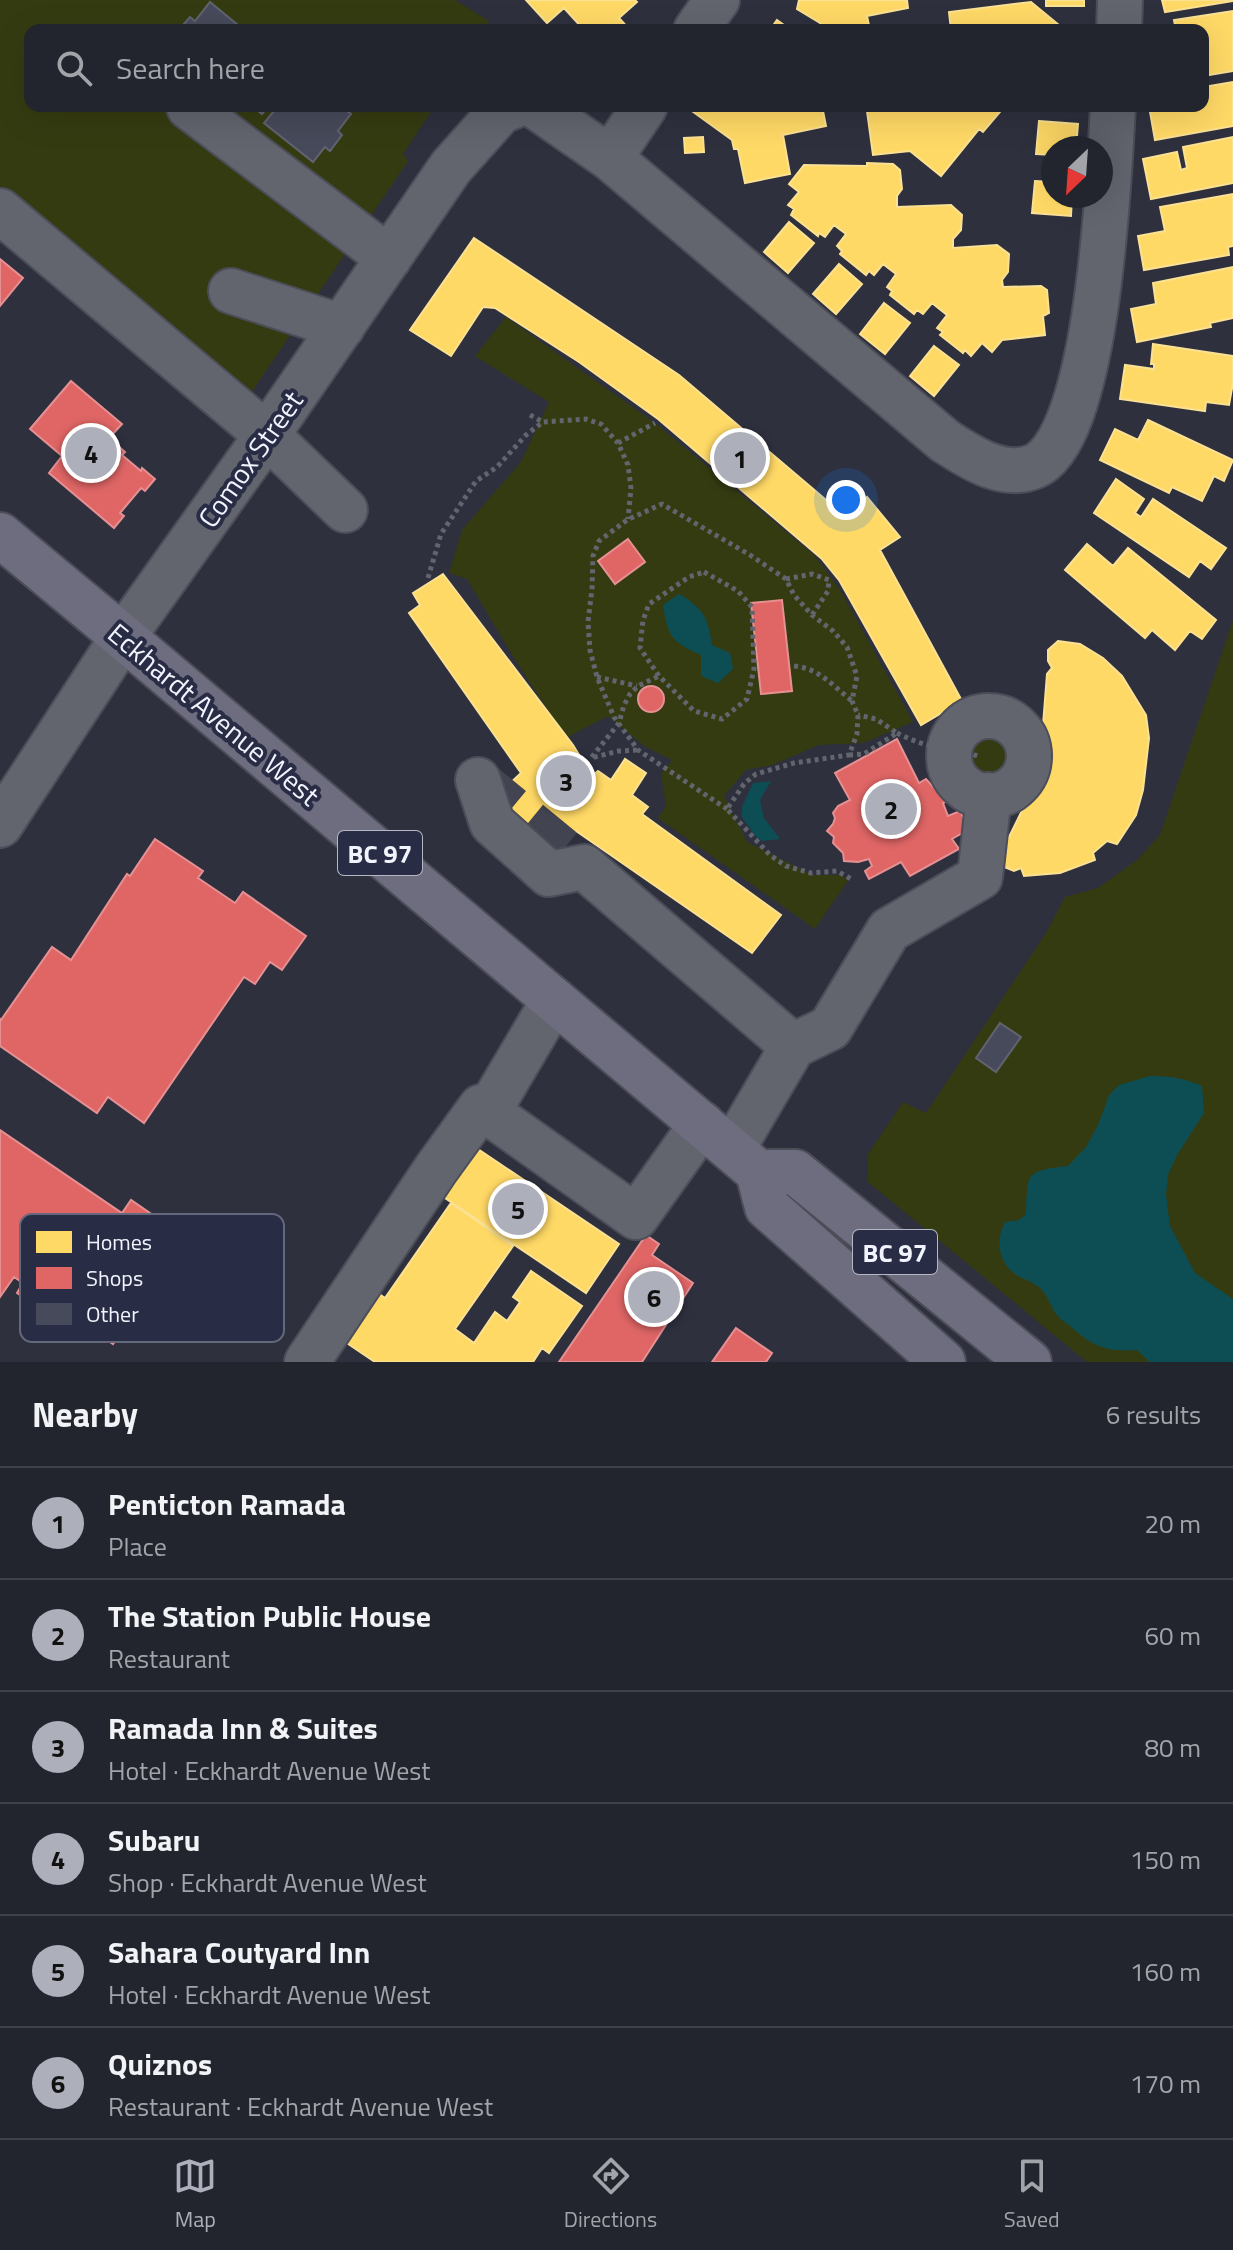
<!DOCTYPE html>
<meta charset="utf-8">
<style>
:root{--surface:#22242e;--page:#2a2c36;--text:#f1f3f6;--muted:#a2a4aa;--line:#3f414a;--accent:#adafba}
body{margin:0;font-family:"Titillium Web",sans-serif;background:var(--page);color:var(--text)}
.compass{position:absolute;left:1041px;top:136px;width:72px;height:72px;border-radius:50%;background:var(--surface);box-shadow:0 8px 32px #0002;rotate:205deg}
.you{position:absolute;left:846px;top:500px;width:28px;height:28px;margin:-20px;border:6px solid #fff;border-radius:50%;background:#1a73e8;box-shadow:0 0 0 12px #1a73e833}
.badge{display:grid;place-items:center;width:52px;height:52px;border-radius:50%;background:var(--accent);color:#111;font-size:26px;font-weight:700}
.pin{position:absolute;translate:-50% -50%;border:4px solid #fff;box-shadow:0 2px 8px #0006}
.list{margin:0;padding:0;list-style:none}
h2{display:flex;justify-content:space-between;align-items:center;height:104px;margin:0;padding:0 32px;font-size:34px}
h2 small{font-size:26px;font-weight:400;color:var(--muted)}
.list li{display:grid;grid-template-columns:52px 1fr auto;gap:24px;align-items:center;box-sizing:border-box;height:112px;padding:0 32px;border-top:2px solid var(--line)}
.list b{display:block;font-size:30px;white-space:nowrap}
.list p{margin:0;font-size:26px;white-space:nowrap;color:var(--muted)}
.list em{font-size:26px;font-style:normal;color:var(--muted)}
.icon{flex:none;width:44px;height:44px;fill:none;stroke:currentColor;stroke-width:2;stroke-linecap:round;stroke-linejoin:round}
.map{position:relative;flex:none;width:1233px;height:1362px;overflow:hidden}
.search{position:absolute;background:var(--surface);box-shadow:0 8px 32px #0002;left:24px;right:24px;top:24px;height:88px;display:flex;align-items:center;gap:20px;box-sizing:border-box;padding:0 28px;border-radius:16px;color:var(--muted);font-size:30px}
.sheet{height:776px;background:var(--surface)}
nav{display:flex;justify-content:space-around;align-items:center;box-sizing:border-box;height:112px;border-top:2px solid var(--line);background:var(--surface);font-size:22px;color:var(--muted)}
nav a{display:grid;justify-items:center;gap:4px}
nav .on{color:var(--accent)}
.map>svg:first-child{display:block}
.green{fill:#353b11}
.water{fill:#0c4e54}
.homes{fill:#ffd966;stroke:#fbe193;stroke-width:2}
.shops{fill:#e06666;stroke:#e59093;stroke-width:2}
.building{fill:#474a5a;stroke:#616370;stroke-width:2}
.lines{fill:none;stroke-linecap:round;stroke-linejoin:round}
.minor-tunnel{stroke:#424451;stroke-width:44;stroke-dasharray:44 22;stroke-linecap:butt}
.minor-casing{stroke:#4b4d58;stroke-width:48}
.highway-casing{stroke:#4b4d58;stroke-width:48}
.path{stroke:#62646e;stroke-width:5;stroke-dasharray:4 4;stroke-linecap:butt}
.minor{stroke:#62646e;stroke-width:44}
.highway{stroke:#6e6d7f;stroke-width:44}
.labels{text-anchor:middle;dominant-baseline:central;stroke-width:8;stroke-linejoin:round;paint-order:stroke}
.shield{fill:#282c44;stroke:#b5b7c6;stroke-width:2}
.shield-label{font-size:26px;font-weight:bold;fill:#f1f3fd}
.street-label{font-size:28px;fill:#f1f3fd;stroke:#282c44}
.key{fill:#282c44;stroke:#64687c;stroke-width:2}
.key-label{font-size:22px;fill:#f1f3fd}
</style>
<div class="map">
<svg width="1233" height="1362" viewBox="0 0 1233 1362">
<rect width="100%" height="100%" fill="#2e303e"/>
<path class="green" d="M0,0h455l34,21 -5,9h-454v76h405l-32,48 5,7 -176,260 -232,-190z
M506,317l149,106 159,132 26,35 73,132 -50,21 -44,2 -47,20 -26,5 -22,26 23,46 66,33h26l10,4 -34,50 -157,-111 8,-12 -5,-32 11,-14 -28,-14 -36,-30 -42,22 -52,-80 -47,-79 -18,-6 13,-43 59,-68 28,-60 -74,-46z
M1233,620v742h-146l-219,-180v-28l35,-52 23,11 120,-180 19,-36 33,-9 39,-28 23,-25z
M964 755a25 25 0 1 1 50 0a25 25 0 1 1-50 0Z"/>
<path class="water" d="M679,594c24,14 29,23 33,51l18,8 3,16 -15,14 -17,-7v-21c-29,-13 -33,-18 -38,-50z
M771,781l-11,19 4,18 16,21 -18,2 -6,-4 -14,-20v-10l11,-24z
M1150,1076c19,0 34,2 52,10l2,27 -27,42 -9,20 -2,20 4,31 25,47 38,26v63h-83l-13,-12c-30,2 -44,-3 -67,-24 -4,-3 -10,-7 -14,-12 -6,-9 -8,-18 -16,-26 -7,-6 -14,-8 -22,-12 -20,-13 -23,-34 -13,-54l14,-2 7,-6c2,-41 -2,-43 42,-48l18,-19 13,-24 10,-28 10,-10z"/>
<path class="homes" d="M526,0h109l2,2 -18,16 11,12h-46l-20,-22 -17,15z
M799,0h108l1,8 -41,8 3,14h-50v-7l-23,-14z
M1046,0h38v6h-38z
M1162,0h71v1l-68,11z
M1031,2l34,28h-114l-2,-18z
M1233,11v60l-30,5v-46h-27l-2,-10z
M777,20l14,10h-21z
M1233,82v44l-78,14 -6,-34h54v-19z
M685,106h137l4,20 -43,9 7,39 -45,9 -7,-34h-4l-2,-9z
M906,106h99l-22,26 -4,-3 -38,47 -31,-25 -37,4 -6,-44z
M1039,121l39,3 -2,24h-23v7l-17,-1z
M703,137l1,15 -19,1 -1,-15z
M1233,137v46l-82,16 -8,-40 34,-7 4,18 6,-2 -4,-21z
M867,163l26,1 7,6 2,19 -5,7v11l54,-2 11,10 -1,15 -8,9v9l44,-3 12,9 -1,18 -6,8 1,7 38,-1 6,4 2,23 -6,3 2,19 -43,5 -10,12 -10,-9 -11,13 -6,-6 -2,3 -23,-18 3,-3 -6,-4 10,-13 -15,-12 -9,11 -6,-4 -3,4 -24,-19 2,-4 -5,-4 9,-13 -13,-10 -9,11 -5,-4 -3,4 -26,-21 2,-3 -5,-5 9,-12 -12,-9 -9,12 -6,-4 -1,3 -27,-21 3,-6 -6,-4 11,-13 -10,-8 15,-19 63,1z
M1035,181l18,1v14h19l-1,20 -39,-3z
M1233,194v52l-5,1 1,8 -85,15 -6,-34 27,-5 -5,-24z
M789,222l25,21 -26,30 -24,-21z
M474,238l205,137 166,141 22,-19 33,40 -20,13 82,151 -41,24 -82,-145 -17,-21 -164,-140 -79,-57 -84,-54 -12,-1 -32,49 -41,-26z
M839,264l23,20 -26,30 -23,-20z
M1233,267v51l-23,5 1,4 -74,15 -6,-33 25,-5 -3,-21z
M884,303l26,20 -25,31 -25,-20z
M1153,344l80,12v27l-4,22 -23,-3 -1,9 -85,-12 5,-34 29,4v-5h-3z
M934,346l25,19 -25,31 -24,-20z
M1148,420l85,40 -9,21 -10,-5 -12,25 -30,-14 -3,6 -69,-33 15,-31 23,11z
M1116,479l28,20 -9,14 6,4 12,-18 73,49 -15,21 -11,-8 -11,16 -95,-64z
M1087,544l26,22 15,-18 88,72 -14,19 -12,-8 -15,19 -23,-20 -7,8 -80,-68z
M443,574l130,171 19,31 6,-5 13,9 14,-21 21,14 -14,22 16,12 -6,7 139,101 -29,38 -176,-122 -30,29 -58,-56 33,-31 -112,-160 11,-8 -7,-12z
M1058,641l22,3 23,14 19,18 24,39 3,23 -6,52 -7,25 -19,29 -10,-3 -14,12 2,7 -35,13 -36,3 -3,-8 -7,3 -12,-5 1,-23 6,-6 30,-61 8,-102 5,-6 -4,-7v-11z
M469,1143l150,101 -33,49 -150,-101z
M451,1203l62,43 -58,83 19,14 21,-31 12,9 13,-19 -7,-5 18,-26 51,35 -33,47 -7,-5 -9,14h-158l-40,-27 34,-48 16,11z"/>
<path class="shops" d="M0,259l23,19 -23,28z
M71,381l51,43 -13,14 16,14 -3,3 19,16 1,-3 13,11 -10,12 -4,-3 -21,25 4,3 -10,12 -65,-55 13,-17 -32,-27z
M628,539l17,23 -30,22 -17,-23z
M782,600l10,91 -31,3 -10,-91z
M638 699a13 13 0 1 1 26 0a13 13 0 1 1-26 0Z
M897,739l22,44 7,-4 8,9 13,-3 7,13 -11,5 5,13 12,-5 9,18 -17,10 7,10 -49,27 -9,-14 -32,17 -4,-8 7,-5 -3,-7 -11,3 -14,-1 -1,-8 -10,-10 1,-6 -7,-6 6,-7 2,-6 -2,-5 5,-7 12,-6 -15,-27z
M155,839l48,32 -5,7 37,25 8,-11 63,44 -24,34 -12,-8 -15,22 -11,-7 -100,146 -36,-26 -11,16 -97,-67v-27l1,1 51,-73 19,13 56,-86 3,2z
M0,1130l122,83 9,-13 55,38 -73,106 -40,-28 -7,10 -49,-33 6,-10 -9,-6 -14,20z
M646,1235l13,9 -7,11 41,28 -51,79h-83z
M736,1328l36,25 -6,9h-54z"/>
<path class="building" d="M210,2l34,28h-59l-4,-3 9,-10 5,4z
M252,106h88l11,8 -13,17 4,4 -12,16 -5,-4 -12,15 -49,-39 10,-12 -6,-4 -6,7z
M1000,1023l21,14 -25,35 -20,-14z"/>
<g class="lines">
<path class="minor-tunnel" d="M478,780l106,87"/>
<defs>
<path id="minor" d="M696,30l21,-30
M1119,30l1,-30
M535,106l75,52 335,283c25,16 59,39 90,25 64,-29 74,-292 78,-360
M189,107l200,151
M610,158l35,-52
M0,211l267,224 78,75
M231,291l111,36
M949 756a40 40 0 1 1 80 0a40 40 0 1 1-80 0Z
M478,780l14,43 57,51 35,-7 209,179
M0,825l123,-188 144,-202 184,-268 50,-56 13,-5
M554,1000l-66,112 148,105 66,-93
M732,1150l61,-104 37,-18 59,-98 91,-53 9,-82
M307,1362l129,-193 45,-62 7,5"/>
<path id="highway" d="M0,535l123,102 635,535 9,35 176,155
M758,1172h37l234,190"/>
</defs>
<use href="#minor" class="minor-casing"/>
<use href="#highway" class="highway-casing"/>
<path class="path" d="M530,415l13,7
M618,443l37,-20
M704,572l34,19 14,16 2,62 -7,30 -25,20 -28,-8 -35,-35 -19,-28 3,-28 6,-16 40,-27z
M428,578l13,-44 35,-53 21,-14 29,-32 17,-13 43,-3 15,5 17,19 10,22 3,23 -3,31
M786,579l26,-5 17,6 -1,11 -16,24
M794,666c25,2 39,20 58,35
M597,677l40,9
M897,733c16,8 33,14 51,17 12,1 20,2 32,7
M637,750l-18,1 -28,7 28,-35 5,-18 6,-11 8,-8 21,-10
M849,755l15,-1 33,-21 -21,-14 -18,-4
M1009,762l20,2
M727,809l-89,-59 -24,-33 -17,-40 -7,-27 -2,-28 4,-33 1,-33 6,-15 28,-21 35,-16 88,51 36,24 8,16 18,20 21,16 14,16 10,29 -5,25 6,14 -1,19 -8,21 -55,8 -38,11 -12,10 -17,25 43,46 16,11 25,7 26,-2 16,9"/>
<use href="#minor" class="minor"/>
<use href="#highway" class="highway"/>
</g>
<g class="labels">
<g class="shield">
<rect x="338" y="831" width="84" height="44" rx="6"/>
<rect x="853" y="1230" width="84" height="44" rx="6"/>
</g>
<g class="shield-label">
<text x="380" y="853">BC 97</text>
<text x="895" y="1252">BC 97</text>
</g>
<g class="street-label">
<text transform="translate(250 459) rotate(-55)">Comox Street</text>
<text transform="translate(214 714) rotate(40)">Eckhardt Avenue West</text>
</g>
</g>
<rect x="20" y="1214" width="264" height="128" rx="12" class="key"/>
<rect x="36" y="1231" width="36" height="22" fill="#ffd966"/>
<rect x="36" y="1267" width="36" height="22" fill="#e06666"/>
<rect x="36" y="1303" width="36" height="22" fill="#474a5a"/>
<g class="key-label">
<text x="86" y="1250">Homes</text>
<text x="86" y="1286">Shops</text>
<text x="86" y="1322">Other</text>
</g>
</svg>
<svg class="compass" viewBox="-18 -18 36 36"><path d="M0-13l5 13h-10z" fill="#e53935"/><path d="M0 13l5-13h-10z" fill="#a2a4aa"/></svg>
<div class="you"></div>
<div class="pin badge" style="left:740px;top:458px">1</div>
<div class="pin badge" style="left:891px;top:809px">2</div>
<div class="pin badge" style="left:566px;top:781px">3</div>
<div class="pin badge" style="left:91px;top:453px">4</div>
<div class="pin badge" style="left:518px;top:1209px">5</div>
<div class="pin badge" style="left:654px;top:1297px">6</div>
<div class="search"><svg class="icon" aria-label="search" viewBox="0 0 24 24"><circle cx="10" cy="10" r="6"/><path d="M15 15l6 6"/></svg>Search here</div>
</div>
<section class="sheet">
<h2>Nearby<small>6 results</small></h2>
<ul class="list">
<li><span class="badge">1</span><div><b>Penticton Ramada</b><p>Place</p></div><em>20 m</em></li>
<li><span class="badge">2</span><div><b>The Station Public House</b><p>Restaurant</p></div><em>60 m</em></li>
<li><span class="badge">3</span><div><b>Ramada Inn &amp; Suites</b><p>Hotel · Eckhardt Avenue West</p></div><em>80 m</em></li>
<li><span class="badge">4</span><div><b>Subaru</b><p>Shop · Eckhardt Avenue West</p></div><em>150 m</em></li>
<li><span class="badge">5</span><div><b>Sahara Coutyard Inn</b><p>Hotel · Eckhardt Avenue West</p></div><em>160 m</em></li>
<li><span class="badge">6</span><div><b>Quiznos</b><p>Restaurant · Eckhardt Avenue West</p></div><em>170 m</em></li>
</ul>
</section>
<nav>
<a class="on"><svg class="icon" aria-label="map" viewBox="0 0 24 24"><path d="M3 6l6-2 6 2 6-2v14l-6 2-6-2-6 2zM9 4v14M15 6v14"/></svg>Map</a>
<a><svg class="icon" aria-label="directions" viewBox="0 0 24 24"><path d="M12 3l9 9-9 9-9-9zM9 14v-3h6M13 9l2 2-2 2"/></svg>Directions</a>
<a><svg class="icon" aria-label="saved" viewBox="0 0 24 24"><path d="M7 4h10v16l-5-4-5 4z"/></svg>Saved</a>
</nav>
